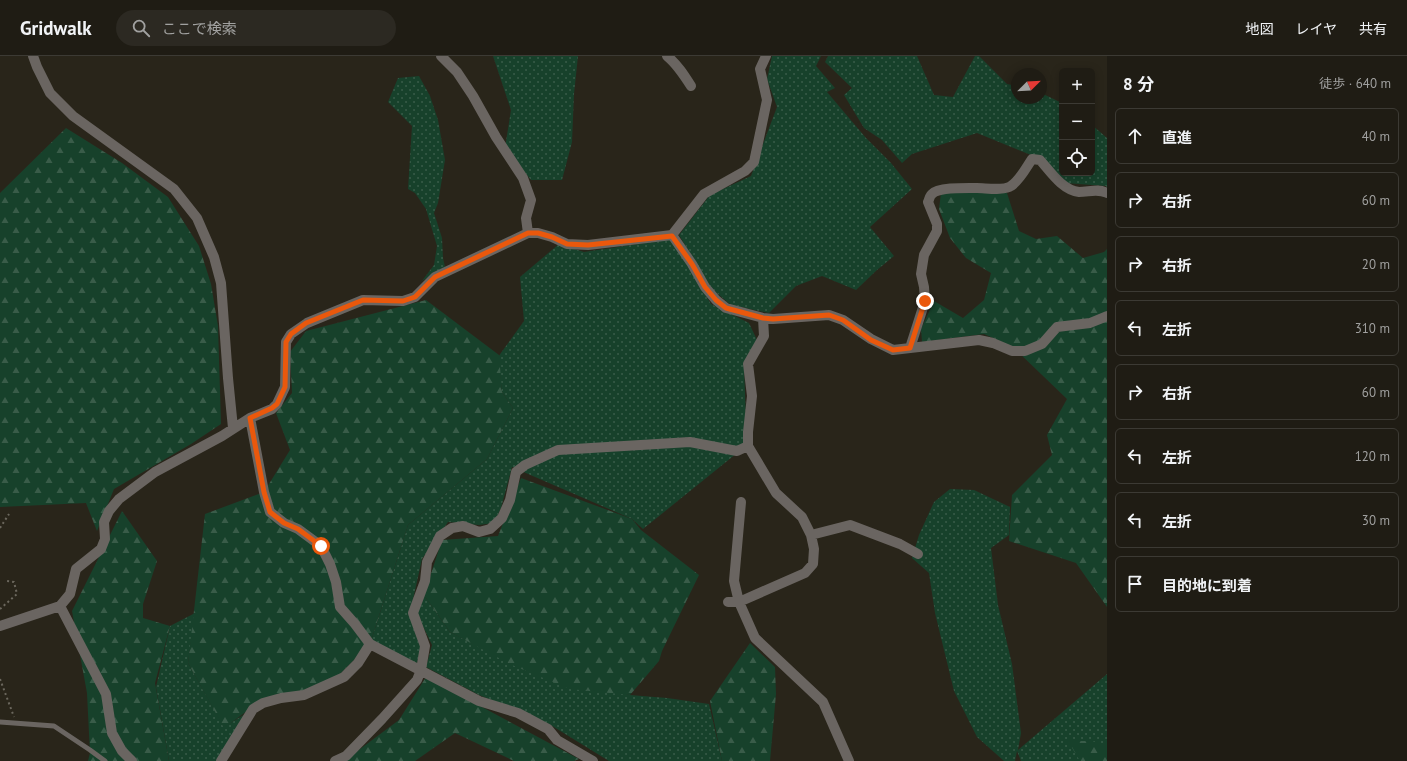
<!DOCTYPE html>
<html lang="ja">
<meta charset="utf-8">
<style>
:root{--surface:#1f1c14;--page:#2c2922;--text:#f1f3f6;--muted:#a1a1a0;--line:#3c3a34}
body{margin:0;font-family:"PT Sans","Noto Sans JP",sans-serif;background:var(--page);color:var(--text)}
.controls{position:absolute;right:12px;top:12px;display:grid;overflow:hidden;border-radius:6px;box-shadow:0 2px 10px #0003}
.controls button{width:36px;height:36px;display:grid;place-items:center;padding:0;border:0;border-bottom:1px solid var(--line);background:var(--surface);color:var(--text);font:20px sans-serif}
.compass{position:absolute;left:1011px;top:12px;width:36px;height:36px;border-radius:50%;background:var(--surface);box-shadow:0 2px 10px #0003;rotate:66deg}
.stop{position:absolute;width:12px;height:12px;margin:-9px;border:3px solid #ea580c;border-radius:50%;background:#fff}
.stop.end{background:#ea580c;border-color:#fff;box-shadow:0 1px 4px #0008}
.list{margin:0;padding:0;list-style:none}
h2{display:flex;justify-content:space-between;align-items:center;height:52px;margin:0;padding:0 16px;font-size:17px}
h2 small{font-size:13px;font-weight:400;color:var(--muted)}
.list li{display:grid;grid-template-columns:26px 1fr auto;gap:12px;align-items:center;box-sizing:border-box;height:56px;margin:0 8px 8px;padding:0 8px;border:1px solid var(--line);border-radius:6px}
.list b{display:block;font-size:15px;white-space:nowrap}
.list em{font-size:13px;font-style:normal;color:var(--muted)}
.icon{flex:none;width:22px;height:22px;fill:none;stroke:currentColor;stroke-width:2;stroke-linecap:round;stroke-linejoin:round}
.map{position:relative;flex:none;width:1107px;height:705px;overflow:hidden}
header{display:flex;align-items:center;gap:24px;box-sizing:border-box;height:56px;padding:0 20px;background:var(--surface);border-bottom:1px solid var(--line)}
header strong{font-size:19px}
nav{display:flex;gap:22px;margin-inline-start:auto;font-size:14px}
.search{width:280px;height:36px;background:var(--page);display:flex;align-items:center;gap:10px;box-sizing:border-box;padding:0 14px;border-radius:22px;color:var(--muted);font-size:15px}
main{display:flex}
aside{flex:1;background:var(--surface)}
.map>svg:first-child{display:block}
.green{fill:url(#green-dots)}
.forest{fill:url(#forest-firs)}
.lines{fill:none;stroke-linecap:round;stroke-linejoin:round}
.path{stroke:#6c685e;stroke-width:2;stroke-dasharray:2 3;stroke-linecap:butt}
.lane{stroke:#6a6561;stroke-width:5}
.street{stroke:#6a6561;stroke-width:10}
.route{stroke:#ea580c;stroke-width:5}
</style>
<header>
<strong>Gridwalk</strong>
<div class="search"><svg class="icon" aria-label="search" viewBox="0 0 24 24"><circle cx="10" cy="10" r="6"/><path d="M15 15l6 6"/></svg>ここで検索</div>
<nav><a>地図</a><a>レイヤ</a><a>共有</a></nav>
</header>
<main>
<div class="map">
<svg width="1107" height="705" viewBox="0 0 1107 705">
<defs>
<pattern id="green-dots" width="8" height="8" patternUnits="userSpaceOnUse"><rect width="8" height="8" fill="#17412b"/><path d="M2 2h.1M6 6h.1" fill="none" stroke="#395c49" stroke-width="1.8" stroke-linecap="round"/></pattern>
<pattern id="forest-firs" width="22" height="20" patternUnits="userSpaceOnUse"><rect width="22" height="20" fill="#17412b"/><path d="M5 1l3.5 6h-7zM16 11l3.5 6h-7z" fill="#395c49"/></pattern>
</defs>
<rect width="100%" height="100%" fill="#29251a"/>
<path class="green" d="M493,0h85l-4,38 -2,48 -10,38h-31l-26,-32 6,-38z
M772,0h49l-5,10 19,22 -8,4 39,46 25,25 21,26 -42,38 24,29 -17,14 -21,20 -34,-14 -26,10 -27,27 -38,-8 -19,-16 -33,-54 31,-40 41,-19 26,-69 -10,-28z
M828,0h89l17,39 19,2 22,-41h4l28,28 10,2v12h24v-5l21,10v70h30v-48l15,13v50l-1,-2 -41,-3 -34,-28 -54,-22 -65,21 -10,9 -20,-23 -18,-12 -20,-33 8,-7 -27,-26z
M419,20l11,20 8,24 7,40 -7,43 -4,10 8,25 1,20 2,9 -23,14 12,-16 3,-19 -11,-37 -11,-16 -7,-4 4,-63 -24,-24 10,-24z
M672,183l39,65 38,19 8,17 -13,28 3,77 -104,84 -11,-10 -120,-52 -11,41 -7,15 -15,2 -31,-3 -26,37 -12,54 12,33 -5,17 -47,-19 38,-119 79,-66 26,-51 -11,-16 -4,-35 26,-36 -4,-44 39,-33 25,8z
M950,433l24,1 36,17 -1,28 -18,13 7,57 14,59 9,69 -3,17 89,-76v87h-86l-4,-10 -2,10h-11l-27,-24 -23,-46 -19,-78 -6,-40 -17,-15 7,-23 15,-33z
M424,539l26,37 75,38 105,25 37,3 42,6 13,57h-113l-60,-37 -70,-29 -53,-28 6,-22 -15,-31z
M195,557l-7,50 36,64 29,-18 -32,52h-52l-13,-74 14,-61z"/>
<path class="forest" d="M66,72l56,35 46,34 31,49 12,38 7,42 3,98 -30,20 -77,45 -17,42 -11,-28 -86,4v-314z
M941,137h66l12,38 17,8 21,-3 26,22 21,-6 3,-3v358l-31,-44 -67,-22 3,-46 40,-40 -5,-20 20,-36 -54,-52 -29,-13 -62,8 -1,-13 13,-28 29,17 21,-18 7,-27 -25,-15 -16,-20 -11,-29z
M426,244l73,55 3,37 11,16 -26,51 -79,66 -38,119 -40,40 -79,24 -27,20 -36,-65 17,-149 59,-22 26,-42 -14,-37 16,-20 -2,-41 16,-21z
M521,422l111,41 9,11 58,45 -37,76 -3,10 -29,34 -60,-6 -58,-24 -62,-33 -26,-37 18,-55 56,-4z
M122,455l35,50 -14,43v14l27,8 -15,57 14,78h-81l2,-8 -3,-60 -15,-82z
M750,587l25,24 1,27 -6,67h-48l-12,-60z
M426,621l153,82 -5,2h-60l-59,-28 -40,28h-71l55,-41z
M1068,685h22l17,3v17h-27z"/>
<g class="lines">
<path class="path" d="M0,472l9,-14
M0,553l17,-15 -3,-12 -7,-1
M0,623l14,38"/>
<path class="lane" d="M0,666l54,4 36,24 15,11"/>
<path class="street" d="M33,0l4,11 13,26 23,23 101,73 23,29 17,39 7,26 7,95 5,50
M441,0l16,16 16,24 23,41 27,41 8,22 -5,18 2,15
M667,0c10,8 17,19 24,30
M672,179l32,-41 41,-23 9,-9 13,-62 -7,-31 6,-13
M910,292l15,-47 -1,-14 -3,-13 3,-19 13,-24v-7l-9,-22c1,-2 2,-7 4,-8 6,-7 35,-6 45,-6 9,0 27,3 34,-2 9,-6 15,-18 21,-27l8,1c10,11 22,30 39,32 10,0 19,-4 28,1
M250,362l14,74 6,20 14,11 14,6 23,17 9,18 6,18 4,25 15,17 15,20 109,57 39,12 30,16 9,11 36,21
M741,446l-7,79 5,21 16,36 68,64 26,59
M811,479l39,-10 50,19 18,10
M728,546h11l66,-29 8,-9 1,-15 -3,-14 -9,-18 -26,-24 -28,-47v-14l4,-36 -4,-32 16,-28 -1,-18
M60,550l46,88 6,39 10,18 10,10
M0,570l60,-20 10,-12 6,-25 25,-20 4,-10 -1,-17 5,-11 10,-12 36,-27 67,-36 28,-18 22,-9 5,-5 8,-17 1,-45 5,-8 16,-11 56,-23 40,1 12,-4 20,-20 93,-44h10l14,4 15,7 21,1 84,-10 20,29 13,23 11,13 10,8 37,10 10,1 56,-4 14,5 28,19 22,11 86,-10 14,3 19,8h13l17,-7 15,-17 33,-4 17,-7
M221,705l32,-52 10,-6 18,-5 23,-3 40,-18 14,-14 12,-19
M335,705l11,-5 36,-37 35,-39 4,-10 4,-24 -12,-33 12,-32 2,-19 13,-26 12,-8 11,-2 16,6 11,-3 12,-11 8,-18 6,-28 9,-7 33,-15 132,-8 47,9 11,-5"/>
</g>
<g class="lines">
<path class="route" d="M321,490l-23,-17 -14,-6 -14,-11 -6,-20 -14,-74 22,-10 5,-4 8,-17 1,-45 5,-8 15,-11 57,-23 40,1 12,-4 20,-20 93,-44h10l14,4 15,7 21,1 84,-9 20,28 13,23 11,13 10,8 37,10 10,1 56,-4 14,5 28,20 22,10 17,-2 15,-47"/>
</g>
</svg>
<div class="controls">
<button>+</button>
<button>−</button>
<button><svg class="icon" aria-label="locate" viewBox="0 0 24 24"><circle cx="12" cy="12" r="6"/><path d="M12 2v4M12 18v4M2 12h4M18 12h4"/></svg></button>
</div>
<svg class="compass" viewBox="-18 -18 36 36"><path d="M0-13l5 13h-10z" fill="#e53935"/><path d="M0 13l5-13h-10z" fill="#a1a1a0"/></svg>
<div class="stop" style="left:321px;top:490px"></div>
<div class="stop end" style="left:925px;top:245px"></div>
</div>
<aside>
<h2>8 分<small>徒歩 · 640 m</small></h2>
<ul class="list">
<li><svg class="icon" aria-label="ahead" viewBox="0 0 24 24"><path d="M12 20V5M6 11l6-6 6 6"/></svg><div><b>直進</b></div><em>40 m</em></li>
<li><svg class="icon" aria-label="right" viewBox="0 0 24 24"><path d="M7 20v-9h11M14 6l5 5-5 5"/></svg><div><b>右折</b></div><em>60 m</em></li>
<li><svg class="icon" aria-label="right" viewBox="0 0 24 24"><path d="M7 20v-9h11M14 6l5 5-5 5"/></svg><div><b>右折</b></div><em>20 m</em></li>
<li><svg class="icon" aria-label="left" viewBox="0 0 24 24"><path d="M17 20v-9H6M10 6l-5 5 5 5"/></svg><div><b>左折</b></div><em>310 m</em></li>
<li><svg class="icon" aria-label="right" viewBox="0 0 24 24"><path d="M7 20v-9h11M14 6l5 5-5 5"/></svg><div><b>右折</b></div><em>60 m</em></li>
<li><svg class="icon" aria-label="left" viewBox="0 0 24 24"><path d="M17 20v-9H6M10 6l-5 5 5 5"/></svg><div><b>左折</b></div><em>120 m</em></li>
<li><svg class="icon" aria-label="left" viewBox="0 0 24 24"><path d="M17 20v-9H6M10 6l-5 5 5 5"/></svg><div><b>左折</b></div><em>30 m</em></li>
<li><svg class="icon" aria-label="arrive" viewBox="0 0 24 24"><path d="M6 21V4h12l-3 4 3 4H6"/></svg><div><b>目的地に到着</b></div></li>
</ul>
</aside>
</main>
